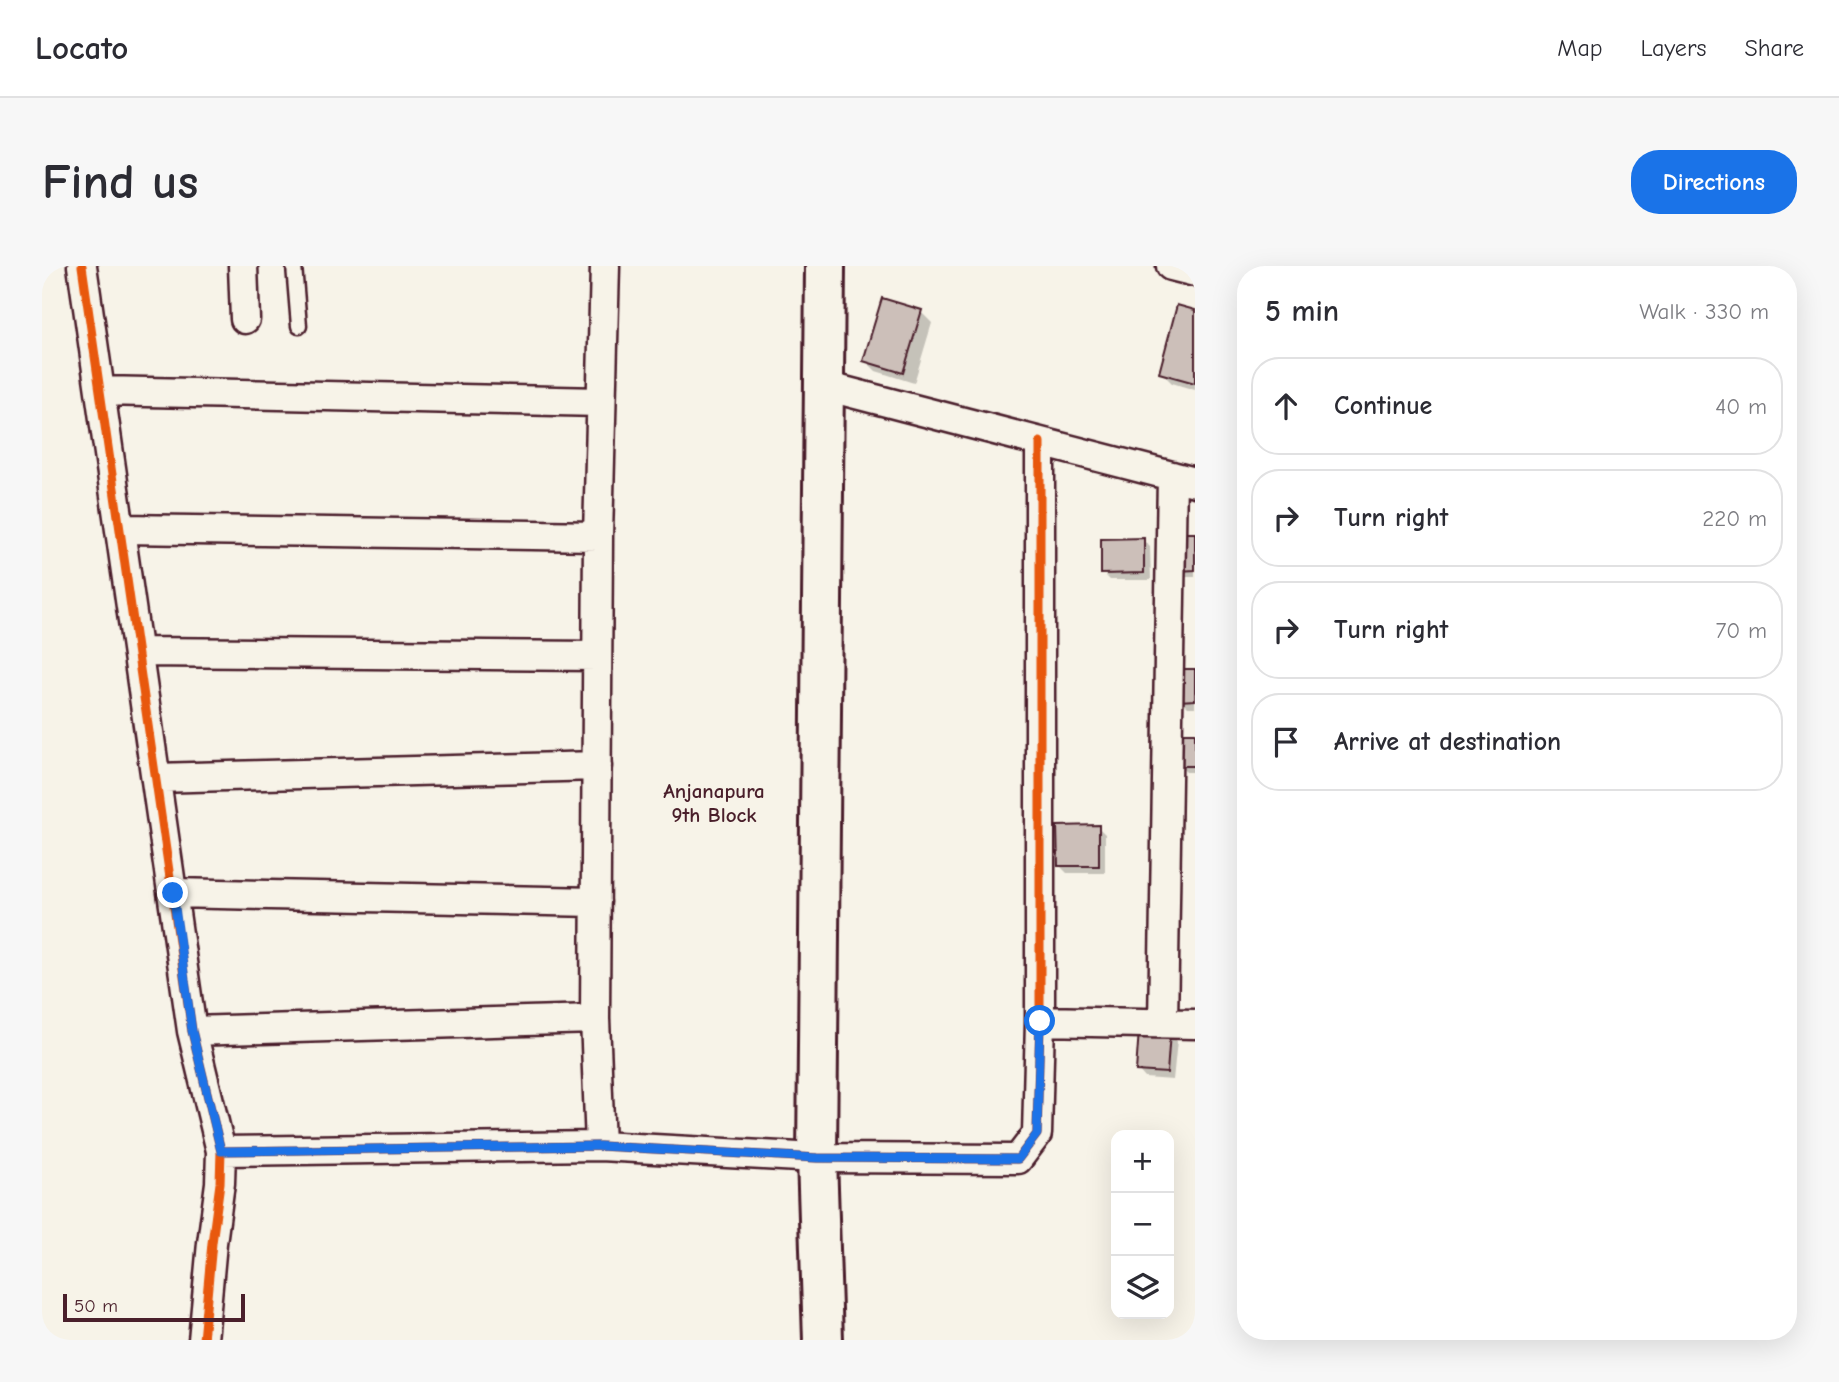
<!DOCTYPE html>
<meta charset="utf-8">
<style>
:root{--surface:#fff;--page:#f7f7f7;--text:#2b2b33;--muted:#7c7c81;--line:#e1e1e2;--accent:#1a73e8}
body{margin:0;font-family:"Comic Neue",sans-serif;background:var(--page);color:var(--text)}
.controls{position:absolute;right:21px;bottom:21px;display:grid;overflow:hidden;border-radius:14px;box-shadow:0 7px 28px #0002}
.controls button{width:63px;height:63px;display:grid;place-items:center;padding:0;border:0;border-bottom:2px solid var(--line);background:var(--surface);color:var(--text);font:35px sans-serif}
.scale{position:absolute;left:21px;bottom:18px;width:182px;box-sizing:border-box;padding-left:7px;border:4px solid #4a1f2b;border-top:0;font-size:19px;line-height:24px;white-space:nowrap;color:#4a1f2b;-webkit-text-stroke:5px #f7f3e8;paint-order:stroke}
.stop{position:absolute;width:21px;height:21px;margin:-16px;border:5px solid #1a73e8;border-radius:50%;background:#fff}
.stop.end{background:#1a73e8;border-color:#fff;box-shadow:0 2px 7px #0008}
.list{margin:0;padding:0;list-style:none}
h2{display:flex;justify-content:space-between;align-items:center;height:91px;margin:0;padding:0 28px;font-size:30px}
h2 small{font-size:23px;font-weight:400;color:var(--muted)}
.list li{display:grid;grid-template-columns:46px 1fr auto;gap:21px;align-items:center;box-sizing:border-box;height:98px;margin:0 14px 14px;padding:0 14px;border:2px solid var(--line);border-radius:28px}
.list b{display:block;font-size:26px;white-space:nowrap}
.list em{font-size:23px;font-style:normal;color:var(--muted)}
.icon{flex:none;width:38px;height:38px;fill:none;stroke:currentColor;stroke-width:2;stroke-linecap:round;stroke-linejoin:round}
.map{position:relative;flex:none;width:1153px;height:1074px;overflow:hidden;border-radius:28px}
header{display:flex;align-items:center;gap:42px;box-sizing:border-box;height:98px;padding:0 35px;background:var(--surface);border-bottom:2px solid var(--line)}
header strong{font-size:33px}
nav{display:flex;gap:38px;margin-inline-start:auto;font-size:24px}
.intro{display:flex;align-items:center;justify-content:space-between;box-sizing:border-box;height:168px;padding:0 42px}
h1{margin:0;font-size:49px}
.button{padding:18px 32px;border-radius:28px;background:var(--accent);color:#fff;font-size:24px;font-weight:700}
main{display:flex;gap:42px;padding:0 42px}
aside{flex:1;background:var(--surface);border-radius:28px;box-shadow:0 7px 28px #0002}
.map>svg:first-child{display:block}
.shadow{fill:#0003}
.building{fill:#ccbfb9;stroke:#4a1f2b;stroke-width:2}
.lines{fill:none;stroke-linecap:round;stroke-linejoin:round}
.service-casing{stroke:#4a1f2b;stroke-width:19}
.minor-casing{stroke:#4a1f2b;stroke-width:33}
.secondary-casing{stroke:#4a1f2b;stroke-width:44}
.service{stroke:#f7f3e8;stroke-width:14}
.minor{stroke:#f7f3e8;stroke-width:28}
.secondary{stroke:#f7f3e8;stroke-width:38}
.cycleway-casing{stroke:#f7f3e8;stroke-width:13}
.cycleway{stroke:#e8590c;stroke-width:9}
.route{stroke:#1a73e8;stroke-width:9}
.labels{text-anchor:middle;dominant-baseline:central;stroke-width:5;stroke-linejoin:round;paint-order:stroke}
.neighbourhood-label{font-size:21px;font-weight:bold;fill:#4a1f2b;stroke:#f7f3e8}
</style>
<header>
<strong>Locato</strong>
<nav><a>Map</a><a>Layers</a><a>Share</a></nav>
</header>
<div class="intro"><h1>Find us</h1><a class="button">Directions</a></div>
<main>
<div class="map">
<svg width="1153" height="1074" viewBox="0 0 1153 1074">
<rect width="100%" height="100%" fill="#f7f3e8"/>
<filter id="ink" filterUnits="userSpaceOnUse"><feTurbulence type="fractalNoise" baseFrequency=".0143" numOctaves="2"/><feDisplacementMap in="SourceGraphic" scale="14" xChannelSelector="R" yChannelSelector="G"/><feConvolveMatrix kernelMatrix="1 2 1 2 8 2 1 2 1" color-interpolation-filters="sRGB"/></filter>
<g filter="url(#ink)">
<path class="shadow" d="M879,46l11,11 -18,60 -38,-12 -11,-11z
M1153,46v78l-23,-7 -11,-11z
M1153,269v42h-8l-7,-7z
M1101,274l7,7 1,33h-41l-7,-7z
M1153,405v36h-7l-7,-7z
M1153,469v37h-9l-7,-7z
M1056,561l7,7v39h-38l-7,-7z
M1127,768l8,7 -4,39 -28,-2 -7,-8z"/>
<path class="building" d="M840,32l40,12 -19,63 -40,-12z
M1135,39l18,5v73l-36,-10z
M1135,267h18v37l-17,1z
M1102,272v35l-43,1v-35z
M1137,403h16v31l-16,1z
M1134,467h19v33h-18z
M1057,559v41h-41l-1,-40z
M1097,764l31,2 -3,41 -31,-2z"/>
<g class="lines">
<defs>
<path id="service" d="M252,0l5,60"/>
<path id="minor" d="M40,0l110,765 29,120 -1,32 -8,60 -9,97
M201,0l2,53
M1129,0l24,6
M783,120l370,96
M58,125l501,11
M80,263l476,7
M97,386l458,4
M114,512l441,-12
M131,627l423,9
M998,755l155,3
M1121,757l9,-547
M150,765l403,-12
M558,880l-5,-127 3,-483 7,-270
M179,885l379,-5 217,12 201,1 19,-25 3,-113v-579"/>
<path id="secondary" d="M781,1074l-6,-182 8,-892"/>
</defs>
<use href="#service" class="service-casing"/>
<use href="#minor" class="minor-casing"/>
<use href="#secondary" class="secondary-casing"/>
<use href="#service" class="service"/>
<use href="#minor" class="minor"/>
<use href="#secondary" class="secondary"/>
<defs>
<path id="cycleway" d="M40,0l110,765 29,120 -1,32 -8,60 -9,97
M179,885l379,-5 217,12 201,1 19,-25 3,-113v-579"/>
</defs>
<use href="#cycleway" class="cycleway-casing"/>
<use href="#cycleway" class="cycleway"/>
</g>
</g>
<g class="lines" filter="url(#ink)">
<path class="route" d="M131,627l19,138 29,120 379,-5 217,12 201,1 19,-25 3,-113"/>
</g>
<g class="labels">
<g class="neighbourhood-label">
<text x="672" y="525">Anjanapura<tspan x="672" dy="24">9th Block</tspan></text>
</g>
</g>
</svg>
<div class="controls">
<button>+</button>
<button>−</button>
<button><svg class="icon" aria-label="layers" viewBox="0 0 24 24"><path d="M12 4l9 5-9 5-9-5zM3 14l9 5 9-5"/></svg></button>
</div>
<div class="scale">50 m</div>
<div class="stop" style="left:998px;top:755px"></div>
<div class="stop end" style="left:131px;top:627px"></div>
</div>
<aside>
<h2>5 min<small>Walk · 330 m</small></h2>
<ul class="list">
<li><svg class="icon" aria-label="ahead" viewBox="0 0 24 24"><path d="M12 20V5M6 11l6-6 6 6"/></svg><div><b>Continue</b></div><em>40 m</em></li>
<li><svg class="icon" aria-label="right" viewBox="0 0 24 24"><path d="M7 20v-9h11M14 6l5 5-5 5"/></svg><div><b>Turn right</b></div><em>220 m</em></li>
<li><svg class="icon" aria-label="right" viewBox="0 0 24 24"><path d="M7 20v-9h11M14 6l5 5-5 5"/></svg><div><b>Turn right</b></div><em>70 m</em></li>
<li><svg class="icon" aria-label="arrive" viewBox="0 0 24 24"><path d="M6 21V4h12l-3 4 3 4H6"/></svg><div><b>Arrive at destination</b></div></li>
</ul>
</aside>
</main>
